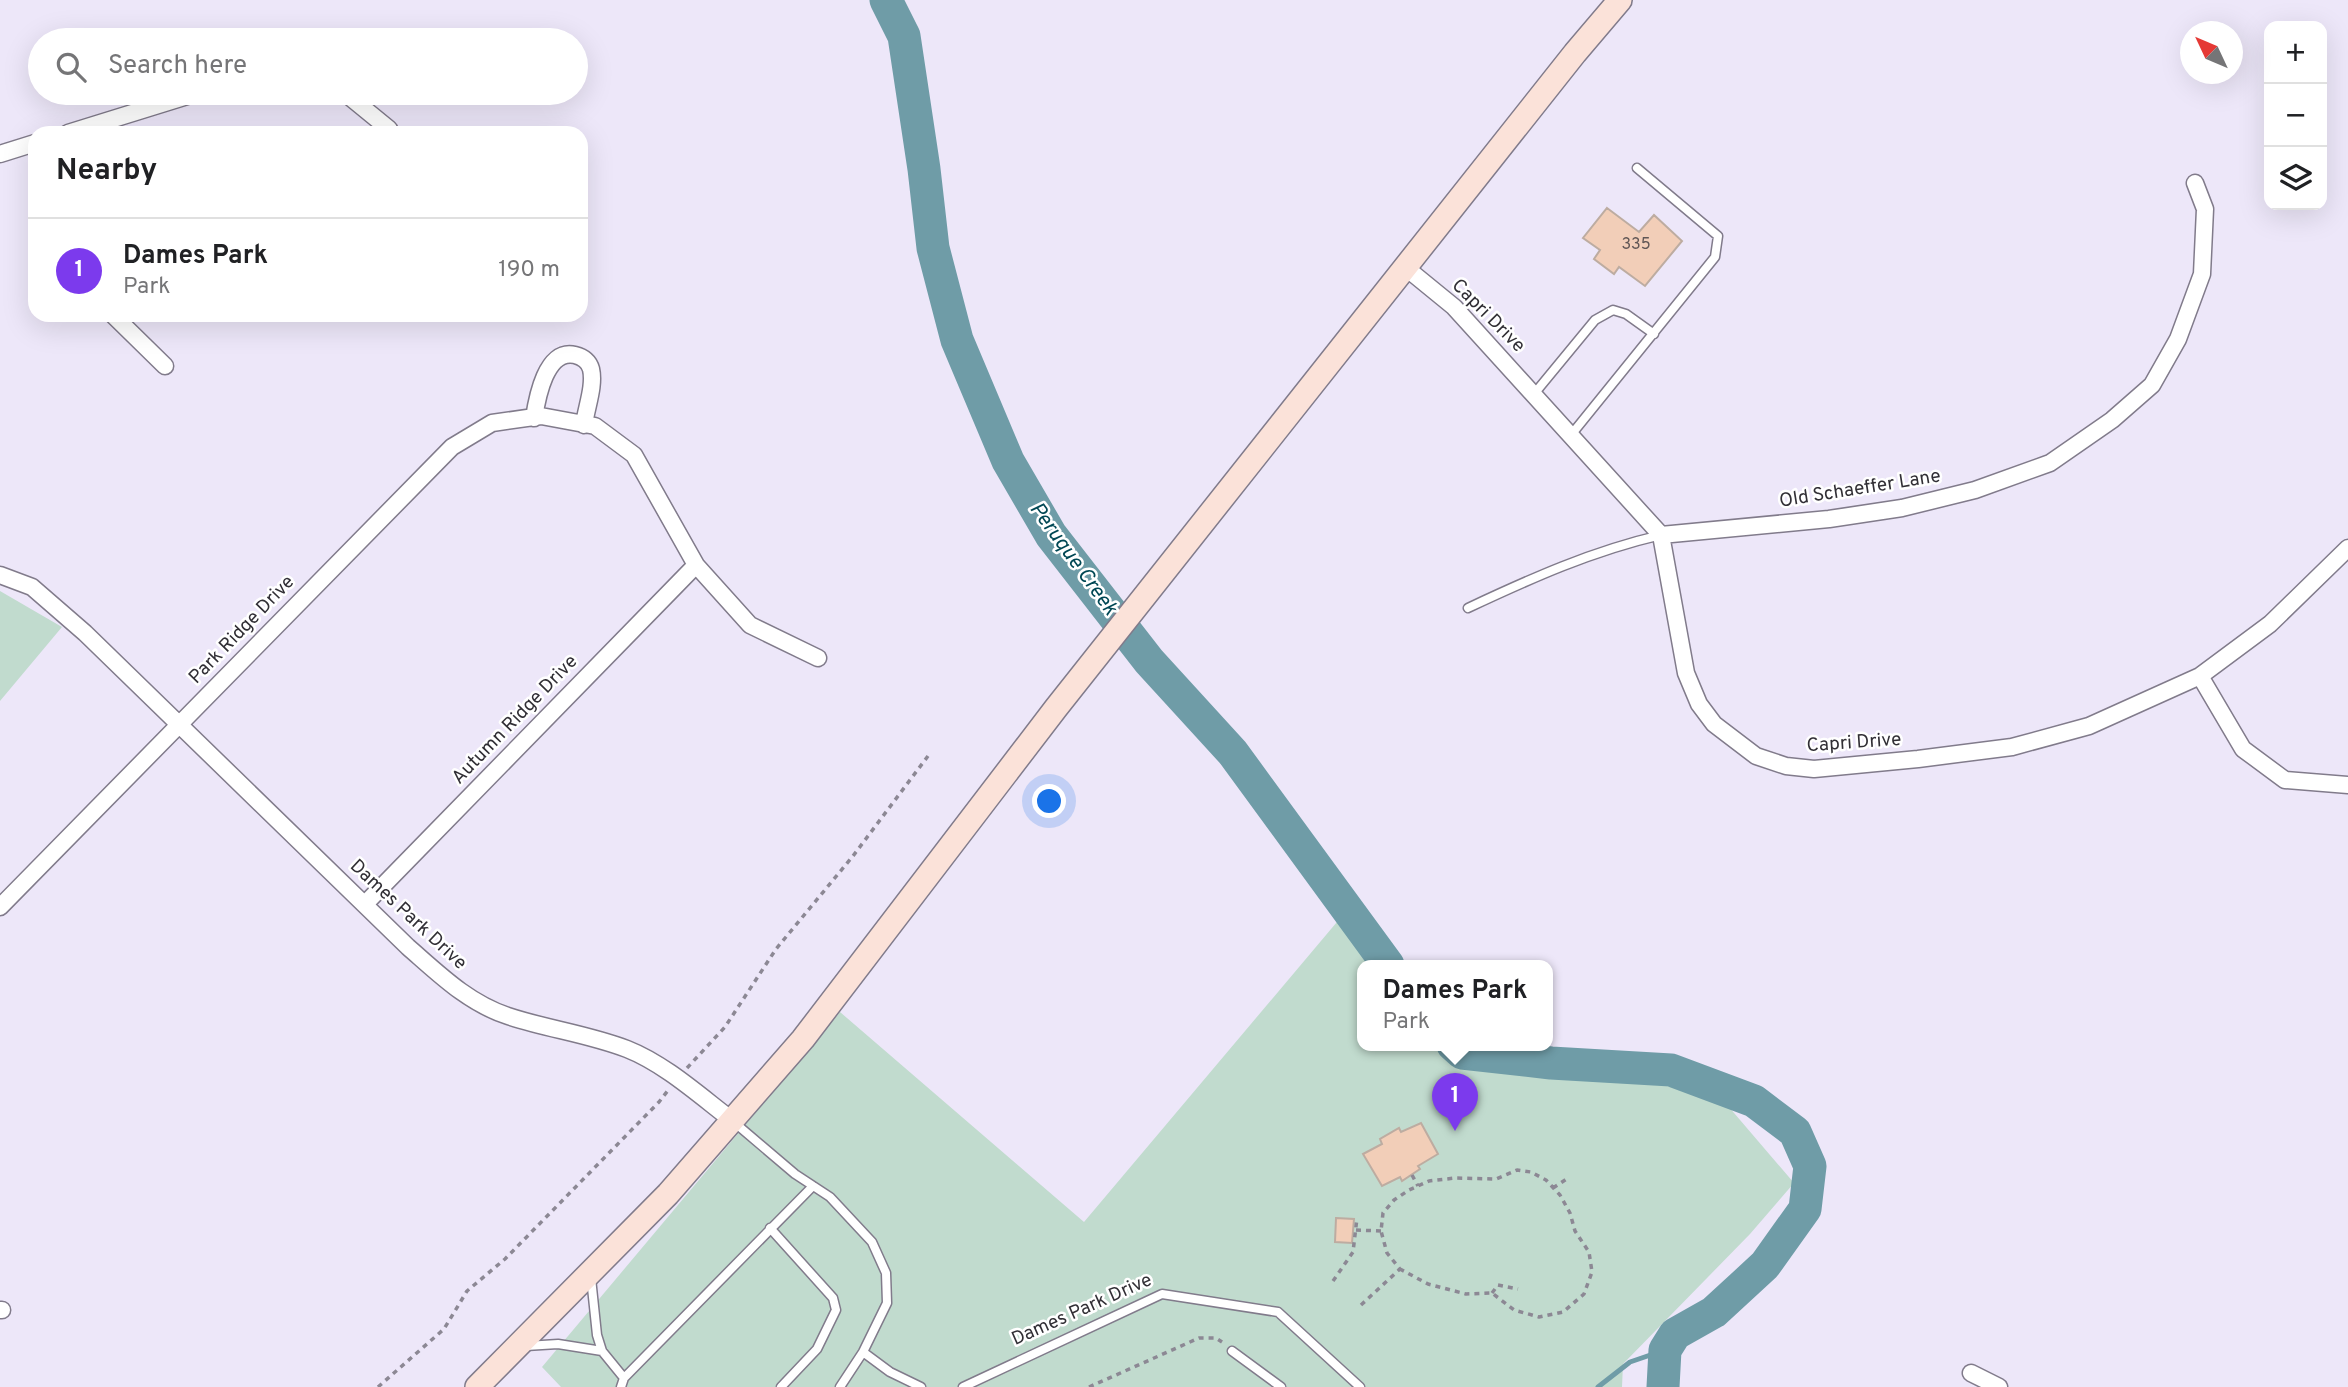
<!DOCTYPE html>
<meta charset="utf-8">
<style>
:root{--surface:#fff;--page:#f6f6f6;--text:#202124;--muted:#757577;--line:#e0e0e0;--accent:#7c3aed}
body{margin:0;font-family:Overpass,sans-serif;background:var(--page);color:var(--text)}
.controls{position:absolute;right:21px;top:21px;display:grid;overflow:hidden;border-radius:14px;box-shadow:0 7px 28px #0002}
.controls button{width:63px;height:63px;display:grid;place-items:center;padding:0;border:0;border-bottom:2px solid var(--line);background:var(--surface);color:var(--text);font:35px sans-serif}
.compass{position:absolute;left:2180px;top:21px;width:63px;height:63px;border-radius:50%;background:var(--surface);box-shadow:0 7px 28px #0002;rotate:314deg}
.you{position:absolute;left:1050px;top:802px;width:24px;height:24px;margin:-18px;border:5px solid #fff;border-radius:50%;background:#1a73e8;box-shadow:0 0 0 10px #1a73e833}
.badge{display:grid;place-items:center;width:46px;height:46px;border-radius:50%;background:var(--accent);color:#fff;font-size:23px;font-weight:700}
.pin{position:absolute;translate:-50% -58px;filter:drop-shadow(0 2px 4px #0008)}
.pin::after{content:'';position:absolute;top:37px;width:24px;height:21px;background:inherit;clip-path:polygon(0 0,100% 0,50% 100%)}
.popup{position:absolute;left:1357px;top:960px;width:196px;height:91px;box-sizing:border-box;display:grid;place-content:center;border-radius:14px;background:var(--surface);filter:drop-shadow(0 2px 5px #0005);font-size:23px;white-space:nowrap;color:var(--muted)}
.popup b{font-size:26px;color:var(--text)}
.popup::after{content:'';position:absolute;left:50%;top:100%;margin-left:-14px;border:14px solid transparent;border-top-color:var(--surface)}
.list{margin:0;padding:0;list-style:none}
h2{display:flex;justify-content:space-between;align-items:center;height:91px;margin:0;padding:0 28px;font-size:30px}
h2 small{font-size:23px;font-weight:400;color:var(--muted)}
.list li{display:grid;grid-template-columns:46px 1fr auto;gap:21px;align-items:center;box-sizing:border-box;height:105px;padding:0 28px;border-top:2px solid var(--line)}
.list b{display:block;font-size:26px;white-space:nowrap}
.list p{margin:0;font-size:23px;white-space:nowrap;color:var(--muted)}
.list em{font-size:23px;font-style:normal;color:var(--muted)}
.icon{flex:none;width:38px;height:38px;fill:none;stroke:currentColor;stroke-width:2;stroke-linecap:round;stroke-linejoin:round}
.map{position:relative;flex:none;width:2348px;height:1387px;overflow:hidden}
.search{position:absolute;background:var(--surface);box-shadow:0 7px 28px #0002;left:28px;top:28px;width:560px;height:77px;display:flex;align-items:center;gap:18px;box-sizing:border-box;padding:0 24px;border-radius:38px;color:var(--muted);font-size:26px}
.panel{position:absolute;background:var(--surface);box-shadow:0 7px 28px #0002;left:28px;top:126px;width:560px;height:196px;border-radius:21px}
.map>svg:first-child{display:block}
.green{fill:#c1dbce}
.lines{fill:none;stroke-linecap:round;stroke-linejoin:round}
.stream{stroke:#6f9ca7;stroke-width:5}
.river{stroke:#6f9ca7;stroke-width:33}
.building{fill:#f2ceb8;stroke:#bdaca1;stroke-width:2}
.service-casing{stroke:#817b8b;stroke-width:11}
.minor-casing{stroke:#817b8b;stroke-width:19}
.secondary-casing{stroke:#817b8b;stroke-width:26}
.path{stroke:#8c8894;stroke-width:3.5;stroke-dasharray:5 5;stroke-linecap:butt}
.service{stroke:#fff;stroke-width:8}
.minor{stroke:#fff;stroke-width:16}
.secondary{stroke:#fbe2d9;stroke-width:23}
.labels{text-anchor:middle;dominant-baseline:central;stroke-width:5;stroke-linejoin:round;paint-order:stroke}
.number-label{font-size:16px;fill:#615756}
.street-label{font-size:19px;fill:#312f35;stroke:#fff}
.water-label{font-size:21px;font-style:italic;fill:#004754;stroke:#fff}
</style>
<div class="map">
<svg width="2348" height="1387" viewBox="0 0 2348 1387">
<rect width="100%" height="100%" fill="#ede7f9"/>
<path class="green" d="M0,591l62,36 -62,74z
M1342,916l43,49h-23v80h139l74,26 130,8 89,104 -44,51 -127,130 -1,23h-1061l-19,-20 298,-355 244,210z"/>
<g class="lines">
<path class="stream" d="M1598,1387l32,-25 35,-12"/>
<path class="river" d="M886,0l18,36 20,133 9,79 24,92 51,121 43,74 98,126 84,92 155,212
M1453,1045l9,8 89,10 120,7 83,31 41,31 15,34 -5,43 -40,56 -51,47 -39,22 -10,16 -2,37"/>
</g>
<path class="building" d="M1607,208l32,24 15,-17 28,26 -37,45 -26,-19 -5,7 -20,-15 6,-9 -17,-12z
M1421,1123l17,31 -20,12 2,3 -18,12 -2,-4 -18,9 -19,-32 19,-10 -2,-5 19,-11 2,4z
M1336,1218l18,1 -2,24 -17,-1z"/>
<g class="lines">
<defs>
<path id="service" d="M1534,394l61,-74 18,-10 13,4 28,20
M1571,435l144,-178 3,-21 -81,-68
M1468,608c64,-30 124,-57 193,-73
M735,1123l60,51 35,23 42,45 14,31 1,30 -24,49 -23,35
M770,1228l63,70 3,12 -19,39 -36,38
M591,1278l6,57 5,16 22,27
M526,1346l32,-2 44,7
M1232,1351l49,36
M863,1352l27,20 31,15
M621,1387l3,-9 189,-192
M963,1387l199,-93 116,18 82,75"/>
<path id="minor" d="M345,93l44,36
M68,133l129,-40
M0,154l35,-11
M1405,267l49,40 207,228 25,138 13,31 15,20 42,32 30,10 28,3 104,-10 94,-12 77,-21 111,-50 70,-52 78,-76
M113,315l52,51
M534,418c3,-20 12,-70 41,-63 8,2 14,7 16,14 4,17 -5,39 -7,56
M1661,535l168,-16 73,-11 73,-18 75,-27 62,-43 40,-35 26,-46 24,-65 3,-65 -10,-26
M0,575l32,12 53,46 323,314c31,27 60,56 100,69 39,13 80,18 119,33 38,15 73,47 106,72
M2200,676l43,73 42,31 63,5
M365,904l331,-339
M0,907l452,-460 40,-24 49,-7 54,10 39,29 62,110 54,60 68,33
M0,1310h2
M1971,1373l28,14"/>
<path id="secondary" d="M477,1387l191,-193 135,-155 253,-331 519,-655 45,-53"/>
</defs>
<use href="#service" class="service-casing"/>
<use href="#minor" class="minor-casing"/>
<use href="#secondary" class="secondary-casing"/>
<path class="path" d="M687,1068l38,-41 51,-78 77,-93 75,-100
M1412,1175l6,11
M1553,1188l15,-10
M1356,1230l25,1
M1333,1281l20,-29 4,-34
M1492,1293l6,-8 20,4
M1361,1305l39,-36 -13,-16 -6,-22 2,-18 11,-13 15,-10 20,-9 26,-3 41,1 21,-9 14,2 15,8 14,15 10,18 5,18 14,21 3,20 -8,22 -21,18 -24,5 -25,-7 -22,-17 -26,1 -38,-10 -28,-15
M378,1387l66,-58 23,-38 38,-32 154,-157 10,-13
M1089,1387l110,-49h17l6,4"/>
<use href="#service" class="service"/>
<use href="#minor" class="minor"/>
<use href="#secondary" class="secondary"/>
</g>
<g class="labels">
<g class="number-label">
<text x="1636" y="245">335</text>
</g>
<g class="street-label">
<text transform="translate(1488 316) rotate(45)">Capri Drive</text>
<text transform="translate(1860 489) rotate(-9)">Old Schaeffer Lane</text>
<text transform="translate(242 630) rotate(-46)">Park Ridge Drive</text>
<text transform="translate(515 720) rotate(-46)">Autumn Ridge Drive</text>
<text transform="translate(1854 743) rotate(-4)">Capri Drive</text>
<text transform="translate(408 915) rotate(43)">Dames Park Drive</text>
<text transform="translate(1082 1310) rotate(-24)">Dames Park Drive</text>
</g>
<g class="water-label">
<text transform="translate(1073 559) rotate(54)">Peruque Creek</text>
</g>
</g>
</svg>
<div class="controls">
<button>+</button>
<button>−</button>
<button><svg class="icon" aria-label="layers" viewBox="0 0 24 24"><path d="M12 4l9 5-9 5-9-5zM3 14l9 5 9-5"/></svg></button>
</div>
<svg class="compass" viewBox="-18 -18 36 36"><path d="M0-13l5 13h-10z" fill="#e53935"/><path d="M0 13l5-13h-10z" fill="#757577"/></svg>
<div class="you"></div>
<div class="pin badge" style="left:1455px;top:1131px">1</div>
<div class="popup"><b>Dames Park</b>Park</div>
<div class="search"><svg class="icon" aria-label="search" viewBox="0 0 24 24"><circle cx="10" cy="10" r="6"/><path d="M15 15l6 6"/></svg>Search here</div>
<section class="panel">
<h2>Nearby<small></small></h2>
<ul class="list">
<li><span class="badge">1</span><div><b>Dames Park</b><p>Park</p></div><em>190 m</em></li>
</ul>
</section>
</div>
